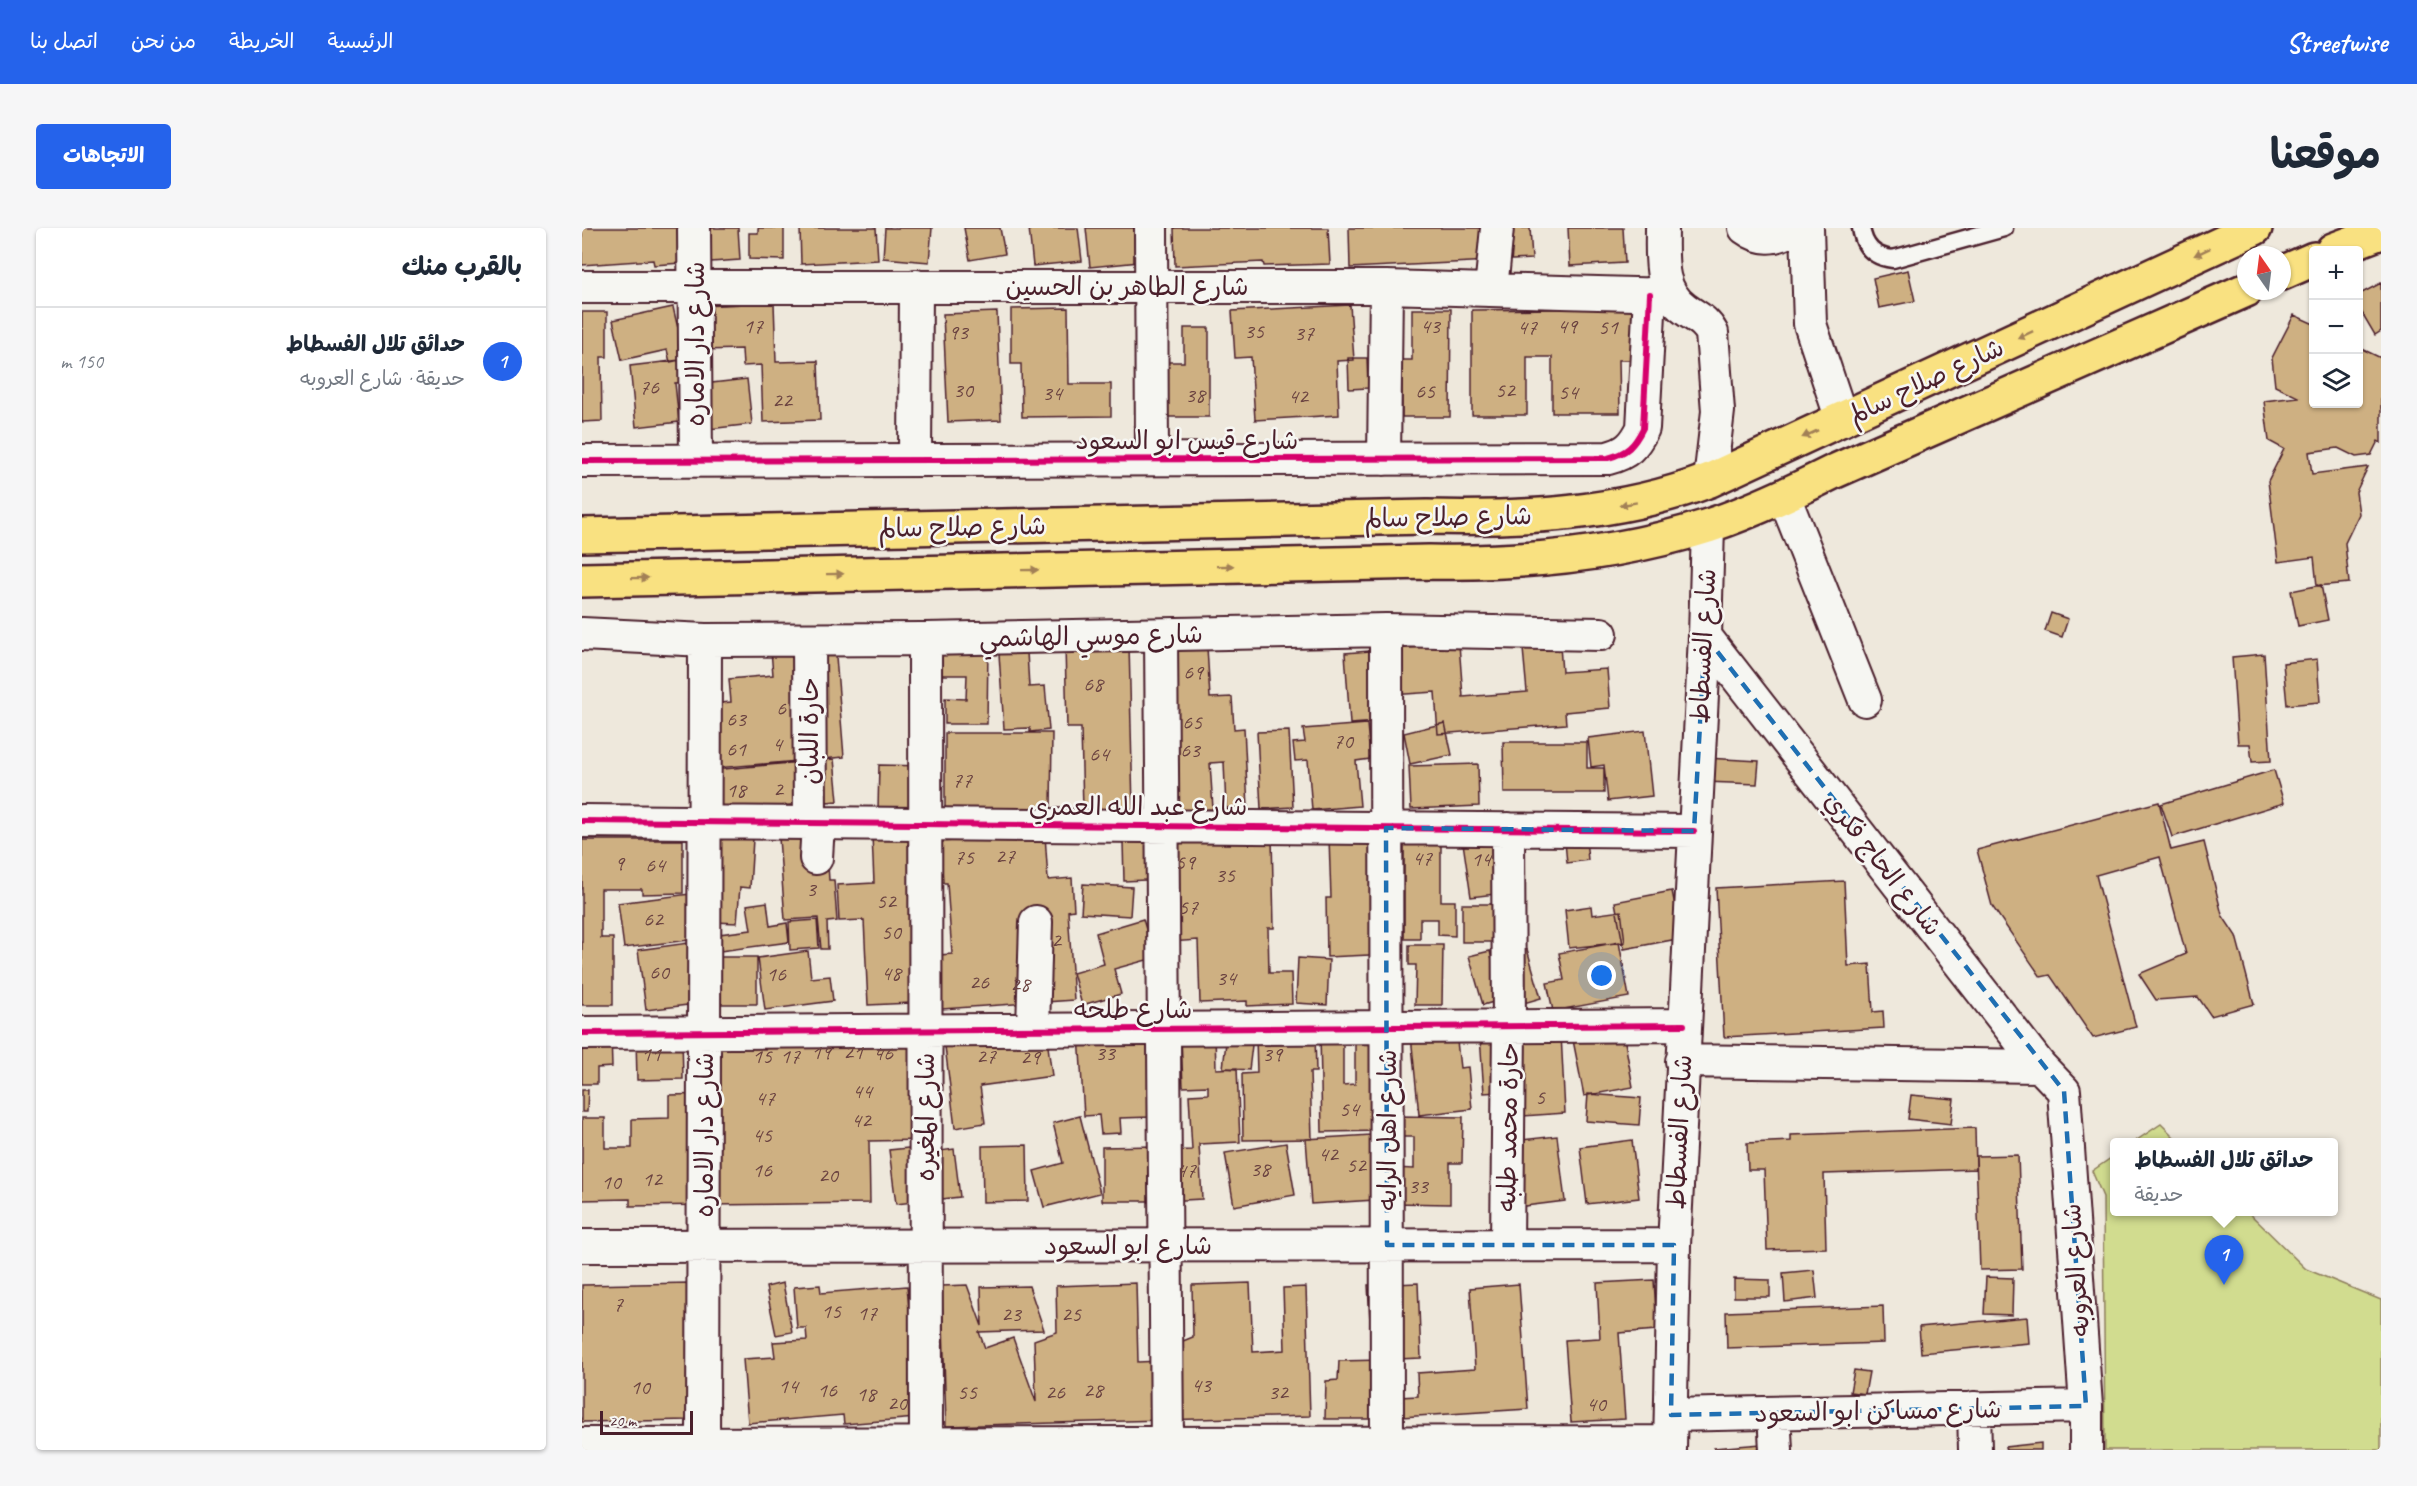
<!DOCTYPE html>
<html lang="ar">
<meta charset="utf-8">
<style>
:root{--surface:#fff;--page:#f6f6f7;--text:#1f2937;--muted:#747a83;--line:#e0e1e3;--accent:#2563eb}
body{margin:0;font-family:Caveat,"Playpen Sans Arabic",sans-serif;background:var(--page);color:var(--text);direction:rtl}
.controls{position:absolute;right:18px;top:18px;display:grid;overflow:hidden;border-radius:6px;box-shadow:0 2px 4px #0004}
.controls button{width:54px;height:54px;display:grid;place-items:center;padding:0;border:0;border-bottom:2px solid var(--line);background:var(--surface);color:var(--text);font:30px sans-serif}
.compass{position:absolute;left:1655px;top:18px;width:54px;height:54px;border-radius:50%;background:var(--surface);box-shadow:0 2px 4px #0004;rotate:346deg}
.scale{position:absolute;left:18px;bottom:15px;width:93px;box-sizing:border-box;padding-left:6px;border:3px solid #4a1f2b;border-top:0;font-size:16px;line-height:21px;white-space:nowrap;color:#4a1f2b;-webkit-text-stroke:4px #f6f6f2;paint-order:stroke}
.you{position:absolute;left:1020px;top:748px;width:21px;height:21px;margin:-15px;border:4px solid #fff;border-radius:50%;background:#1a73e8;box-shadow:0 0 0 9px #1a73e833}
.badge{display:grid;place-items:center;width:39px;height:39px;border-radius:50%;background:var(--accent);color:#fff;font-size:20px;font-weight:700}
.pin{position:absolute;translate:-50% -50px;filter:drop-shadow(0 2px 3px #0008)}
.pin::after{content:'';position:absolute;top:32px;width:21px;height:18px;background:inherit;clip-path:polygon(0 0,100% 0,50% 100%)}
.popup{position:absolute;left:1528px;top:910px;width:228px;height:78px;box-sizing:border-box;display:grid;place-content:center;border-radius:6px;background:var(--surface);filter:drop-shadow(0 2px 4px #0005);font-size:20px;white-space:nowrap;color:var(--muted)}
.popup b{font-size:22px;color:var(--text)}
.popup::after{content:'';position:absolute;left:50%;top:100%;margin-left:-12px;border:12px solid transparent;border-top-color:var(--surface)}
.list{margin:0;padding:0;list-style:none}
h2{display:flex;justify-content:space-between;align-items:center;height:78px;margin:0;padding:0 24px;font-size:26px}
h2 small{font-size:20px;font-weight:400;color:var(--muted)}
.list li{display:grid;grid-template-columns:39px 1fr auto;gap:18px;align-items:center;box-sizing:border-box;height:108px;padding:0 24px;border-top:2px solid var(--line)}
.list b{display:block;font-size:22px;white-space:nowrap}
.list p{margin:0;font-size:20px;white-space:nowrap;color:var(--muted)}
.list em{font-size:20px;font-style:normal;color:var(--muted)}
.icon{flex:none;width:33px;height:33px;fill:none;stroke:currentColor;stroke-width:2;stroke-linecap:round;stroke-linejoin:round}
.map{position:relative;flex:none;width:1799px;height:1222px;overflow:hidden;direction:ltr;border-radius:6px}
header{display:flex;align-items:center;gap:36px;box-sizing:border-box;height:84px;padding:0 30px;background:var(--accent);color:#fff}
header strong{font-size:28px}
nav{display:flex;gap:33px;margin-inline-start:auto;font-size:21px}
.intro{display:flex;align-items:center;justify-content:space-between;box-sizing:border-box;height:144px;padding:0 36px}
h1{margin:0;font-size:42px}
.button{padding:15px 27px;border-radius:6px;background:var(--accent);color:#fff;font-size:21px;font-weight:700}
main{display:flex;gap:36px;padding:0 36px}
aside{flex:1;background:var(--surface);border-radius:6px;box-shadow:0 2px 4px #0004}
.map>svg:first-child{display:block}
.green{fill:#d1dc8f;stroke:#8e7e5d;stroke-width:1.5}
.building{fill:#ceb082;stroke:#4a1f2b;stroke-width:1.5}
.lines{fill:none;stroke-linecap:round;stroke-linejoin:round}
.service-casing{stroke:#4a1f2b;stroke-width:21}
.minor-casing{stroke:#4a1f2b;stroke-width:36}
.trunk-casing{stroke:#4a1f2b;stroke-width:38}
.service{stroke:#f6f6f2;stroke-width:16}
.minor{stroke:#f6f6f2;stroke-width:32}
.trunk{stroke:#f9e181;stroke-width:33}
.cycleway-casing{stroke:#f6f6f2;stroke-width:10}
.cycleway{stroke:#d6006c;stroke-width:6}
.oneway{fill:#a28056}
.marked{fill:none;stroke:#1f6fb2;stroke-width:4.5;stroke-dasharray:12 8;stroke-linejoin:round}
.labels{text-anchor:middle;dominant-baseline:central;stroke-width:5;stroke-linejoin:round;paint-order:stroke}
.number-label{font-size:22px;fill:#6b4341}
.street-label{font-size:26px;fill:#4a1f2b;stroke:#f6f6f2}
</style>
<header>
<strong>Streetwise</strong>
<nav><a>الرئيسية</a><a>الخريطة</a><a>من نحن</a><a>اتصل بنا</a></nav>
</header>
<div class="intro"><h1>موقعنا</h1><a class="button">الاتجاهات</a></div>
<main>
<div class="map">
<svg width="1799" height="1222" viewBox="0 0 1799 1222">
<rect width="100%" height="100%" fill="#eee8dc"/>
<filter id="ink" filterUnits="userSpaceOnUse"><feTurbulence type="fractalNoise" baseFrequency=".0167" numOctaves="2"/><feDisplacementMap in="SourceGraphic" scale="12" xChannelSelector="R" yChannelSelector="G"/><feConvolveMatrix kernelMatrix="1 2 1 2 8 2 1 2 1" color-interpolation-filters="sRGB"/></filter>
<g filter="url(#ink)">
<path class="green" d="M1579,896l18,18h-45z
M1532,928v56h134l58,57 75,31v150h-276l-2,-253 -11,-26z"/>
<path class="building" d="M0,0h97l2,35 -27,2 -1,-5 -71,5z
M112,0h44l2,32 -44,3z
M176,0h26v32l-35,-1v-26h9z
M218,0h76l2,32 -77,4z
M303,0h47l-3,34 -46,-4z
M382,0h36l5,26 -35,6z
M447,0h49l4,33 -49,5z
M504,0h50l3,34 -49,5z
M592,0h154l2,36 -66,2 -1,-4 -88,4z
M767,0h181l2,31 -182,9z
M986,0h55l2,35 -55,3z
M1326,42l7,31 -36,7 -6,-30z
M1799,55v48l-6,4 -17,-29v-11z
M192,75l2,59 42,-1 2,59 -57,2 -2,-57 -18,1 -1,-17 -41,1 -1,-44z
M768,77l4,55 -17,1 2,54 -84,5 -4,-63 -16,1 -3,-47z
M91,79l12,52 -15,3 -3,-12 -45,10 -9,-40z
M486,80l1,76h42v32l-89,1 -1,-53h-10v-55z
M1051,80l1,52h-15l1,53h-68v-56h-25v58h-55v-105z
M830,81h39l-1,108h-48v-57h10z
M0,84h25v45h-6l1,64 -20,1z
M415,84l4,108 -53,2 -5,-108z
M1712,87l20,9v80h44v-57l23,11v85l-3,-2 -7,14 -15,2 -18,-9 -29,4 3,22 56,-7 -12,25 3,22 -14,29 4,40 -32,3 -3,-29 -36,5 -10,-81 16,-32 -15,-8 -5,-40 34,-4 -23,-11 -3,-28z
M602,100h25v89h-47v-55h22z
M766,130h19l1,30 -19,1z
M106,131l2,23 -15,1 4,39 -43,5 -6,-61z
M165,151l5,45 -43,5 -6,-45z
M1739,357l7,35 -30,6 -7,-35z
M1469,385l17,6 -6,18 -17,-6z
M253,416l9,113 -140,12 -6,-64 33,-3 -2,-23 44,-4 -2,-25z
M877,416l4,53 64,-5 -4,-43 37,-3 2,26 45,-3 3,39 -45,4 1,12 -128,10 -3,-42 -59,4 2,26 -28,2 -5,-71z
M547,417l4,164 -50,1 -2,-82h-14l-2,-82z
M351,419l55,1 -1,76h-42v-26l21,1 1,-24h-34z
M625,419l3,51 22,-1 2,32 10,-1 4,79 -22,1 -2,-46 -14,1 3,46 -34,2 -8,-163z
M445,424l2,35 16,-1 4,44 -19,2v-4l-26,1 -5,-75z
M1682,426l7,107 -19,1 -2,-18h-12l-6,-87z
M1735,431l3,43 -33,3 -4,-42z
M863,495l7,32 -42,9 -6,-31z
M785,496l3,35 -14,2 4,45 -48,4 -4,-50 -13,1 -2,-18 12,-1 -2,-13z
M707,503l4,76 -32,2 -4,-77z
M1063,503l7,65 -44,5 -4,-36 -13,2 -3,-29z
M363,505h107l-1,75h-106z
M921,514h84v26h17v25h-100z
M1124,530l53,3 -2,23 -52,-2z
M252,531l4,42 -144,12 -4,-41z
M896,536l1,42 -68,3 -2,-43z
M297,537l48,1 -1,45 -48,-1z
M1692,542l10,33 -112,34 -11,-33z
M1577,574l12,48 33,-8 18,73 14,21 18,68 -43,12 -13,-19 -42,3 -17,-26 47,-20 -26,-97 -64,18 40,152 -43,11 -43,-63 -9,2 -49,-71 -15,-56z
M333,605l18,169 -65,3 -4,-85 -25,1 -2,-36 37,-2 -2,-48z
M244,606l3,46h5l3,41 -10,1 1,27h-7l-3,-31 -33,2 -6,-82z
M463,607l3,45 24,-2 2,32 -6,1 6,89 -132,9 -3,-54 13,-1 -5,-71h-4l-3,-41z
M792,608l17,118 -64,3 -1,-59h5l-2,-60z
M139,609l32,2 -3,49 -10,-1 -3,36 -22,-1z
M690,610l2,90h-6l1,45h22l1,31 -45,2v-5l-47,2 -2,-63 -28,2 -2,-63 -44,2 -1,-39z
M914,611l7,54 -32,4 -8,-54z
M1004,611l2,21 -21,3 -2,-21z
M0,612h101v53l-41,1v-5h-41v49h12v67h-31z
M822,613h37v60h14v35l-17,-1v-16h-18v20h-16z
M1262,653l4,85 22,-2 3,48 10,-1 1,17 -160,9 -8,-149z
M501,656l49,3 -2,29 -49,-3z
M1090,663l6,30 15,15 -69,13 -9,-47z
M108,666l6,45 -72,9 -6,-45z
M185,674l3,24 17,-3 2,19 -76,10 -2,-17 40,-5 -4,-25z
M880,676h36v38h-36z
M1009,678l1,9 29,-4 4,31 -56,6 -4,-38z
M561,691l11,39 -40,11 7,25 -39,11 -9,-32 31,-9 -8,-31z
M235,692l2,28 -29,2 -1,-28z
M1037,714l10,55 -76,14 -6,-28 17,-3 -5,-27z
M106,715l8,61 -50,6 -8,-60z
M827,717h34l-1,60h-27l1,-40h-7z
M945,721l14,49 -41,12 -3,-9 -14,4 -14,-49 21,-5 2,9z
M226,723l3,27 19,-2 3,25 -68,9 -7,-52z
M138,729h37v47h-37z
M716,730l31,2 -2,45 -31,-2z
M463,796l7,52 -72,10 5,37 -30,5 -11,-90z
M596,802l3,52 -31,1 2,34 -32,1 1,15 -20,1 -2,-19 -15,1 -5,-81z
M333,803l1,48h-7l1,38 13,-1 -1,24 -53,1 1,62 -240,3v-7l-48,1v-82h23v30h27v-29l37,-1v-23l45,-1v-59z
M1041,803l10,56 -49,9 -11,-56z
M874,804l4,36 8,-1 4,42 -53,6 -8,-79z
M738,805h23v52l12,-1v-46l27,-1 2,94 -62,1z
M645,806l26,3 -4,33 -26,-2z
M926,806l4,57 -28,2 -4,-56z
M979,806l4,79 -42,3 -3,-80z
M29,807l1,32 -15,1v16h-15v-48z
M733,807l1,37h-6l2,67 -69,1 -1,-66 15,-1 -1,-36z
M633,808l1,33 21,-1 3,74 -41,2 3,55 -37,2 -2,-50 29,-1 -3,-55 19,-1v-8l-25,1 -2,-50z
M100,809l1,42 -46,1 -1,-42z
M0,862h6l-1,22h-5z
M1006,866l53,4 -2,27 -53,-4z
M1329,867l43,4 -3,25 -43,-5z
M498,888l20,77 -56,14 -10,-36 29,-8 -10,-40z
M816,888l65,1 -1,46h-12v41l-58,-1 1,-35 21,1v-32h-16z
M1393,900l1,41 -152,5 2,74 -59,2 -3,-80h-16l-1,-27 44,-2v-6z
M789,907l4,65 -64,4 -5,-65z
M975,908l8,65 -55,7 -7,-66z
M1050,912l7,58 -52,6 -7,-57z
M704,915l9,52 -61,11 -9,-53z
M445,917l1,56 -45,1 -1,-56z
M575,918v55h-55v-54z
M336,919l1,7 35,-5 6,48 -64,7 -7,-54z
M1436,927l4,114 -42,1 -4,-114z
M1232,1042l3,28 -32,4 -2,-29z
M1404,1049l27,1 -1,37 -28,-1z
M1152,1051l36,1v17h-36z
M1072,1052l3,50 -38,3 6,86 -54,3 -6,-82 35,-2 -3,-55z
M109,1055l-2,137 -107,2v-137z
M201,1055l9,49 -16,3 -10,-48z
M554,1055l2,79 45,-2v-19l10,-4 -1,-52 58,-2 3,69 32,-2 -2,-62 23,-1 4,129 -364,10 -4,-140 25,-1 15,41 -1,-39 48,-1 15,44 -65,2 6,16 28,-10 23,64 -2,-62 23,-8 -1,-46z
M836,1055l3,75 -49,2 -4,-75z
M937,1056l9,125 -127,8 -2,-20 19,-1 -1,-23 58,-4 -5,-81z
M238,1057l1,8 86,-7 9,104v28l-72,6 -1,-9 -95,8 -5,-64 32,-2 -2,-15 34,-2 -1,-12h-9l-3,-41z
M1301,1078l1,37 -157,5 -1,-36z
M1445,1089l2,26 -108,10 -2,-26z
M799,1132v59h-56l1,-38 12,-1 1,-19z
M1272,1142l15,2 -4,22 -15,-2z
M1203,1214l1,8h-72v-2z
M1459,1215v7h-35l-1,-3z"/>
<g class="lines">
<defs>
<path id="service" d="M1279,0c3,19 13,29 32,31l111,-31"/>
<path id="minor" d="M112,0l2,232
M569,0l1,231
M1080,0c0,30 -4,62 23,81 12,9 20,11 27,24l6,78 -8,69
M1163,0c16,12 31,11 48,0
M1225,0l3,96 32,96
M0,59h804l284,8
M909,62l6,-62
M802,231l2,-172
M333,232l1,-174
M0,233l1026,-3c19,-5 26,-12 35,-30l7,-134
M1202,268l81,204
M804,402l1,820
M0,406l123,6 220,-1 461,-9 215,4
M579,407l6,815
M1123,408l335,430 24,25 22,315v44
M343,411l1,811
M227,412l1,183
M0,593l1112,10
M234,630l2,-34
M451,801l3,-107
M0,805l1102,-8
M1100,833l358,5
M925,1017l2,-219 -1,-197
M0,1018l1092,-1
M1392,1180l1,42
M1192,1185l2,37
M1089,1187l415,-9
M0,1216l1088,-2
M121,1222l2,-810
M1088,1222l4,-205 31,-609 3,-110"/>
<path id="trunk" d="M1751,22l48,-18
M1700,45l32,-14
M0,307l845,-18c96,2 191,-2 283,-37l545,-252
M0,352l847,-18c94,2 188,-7 279,-36 43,-14 85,-34 125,-54l413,-182"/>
</defs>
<use href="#service" class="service-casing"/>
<use href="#minor" class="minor-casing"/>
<use href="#trunk" class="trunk-casing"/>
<use href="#service" class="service"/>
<use href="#minor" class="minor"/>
<use href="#trunk" class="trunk"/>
<defs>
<path id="cycleway" d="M0,233l1026,-3c19,-5 26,-12 35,-30l7,-134
M0,593l1112,10
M0,805l1102,-8"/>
</defs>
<use href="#cycleway" class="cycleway-casing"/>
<use href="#cycleway" class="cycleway"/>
</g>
<defs><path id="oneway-solid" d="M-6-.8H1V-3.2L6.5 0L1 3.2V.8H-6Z" transform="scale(1.5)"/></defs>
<g class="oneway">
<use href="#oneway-solid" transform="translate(1620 24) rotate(155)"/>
<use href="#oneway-solid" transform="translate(1443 107) rotate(155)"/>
<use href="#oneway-solid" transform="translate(1228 206) rotate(155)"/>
<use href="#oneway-solid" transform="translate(1046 276) rotate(170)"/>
<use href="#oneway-solid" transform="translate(643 338) rotate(-1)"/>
<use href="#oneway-solid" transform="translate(448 342) rotate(-1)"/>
<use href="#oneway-solid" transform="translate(253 346) rotate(-1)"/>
<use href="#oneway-solid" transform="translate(58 350) rotate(-1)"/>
</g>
</g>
<path class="marked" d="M1123,408l359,455 22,315 -415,9 3,-170h-287l-1,-417 308,3z"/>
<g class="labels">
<g class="number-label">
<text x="171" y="98">17</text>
<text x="848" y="98">43</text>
<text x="985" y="98">49</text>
<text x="945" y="99">47</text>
<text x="1026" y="99">51</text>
<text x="672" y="103">35</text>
<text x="376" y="104">93</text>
<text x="722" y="105">37</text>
<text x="67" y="159">76</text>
<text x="381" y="162">30</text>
<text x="923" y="162">52</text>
<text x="843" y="163">65</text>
<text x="986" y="164">54</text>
<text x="470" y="165">34</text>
<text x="613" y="167">38</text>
<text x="716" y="168">42</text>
<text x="200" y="172">22</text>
<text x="611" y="444">69</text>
<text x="511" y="456">68</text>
<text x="199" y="480">6</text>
<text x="154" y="491">63</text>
<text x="610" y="494">65</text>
<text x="761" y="513">70</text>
<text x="195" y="516">4</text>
<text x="154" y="521">61</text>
<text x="608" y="522">63</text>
<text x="517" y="526">64</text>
<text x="380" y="552">77</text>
<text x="196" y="561">2</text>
<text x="154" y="562">18</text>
<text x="423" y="628">27</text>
<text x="382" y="629">75</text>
<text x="840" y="630">47</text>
<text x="899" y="631">14</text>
<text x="603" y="634">59</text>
<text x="37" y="635">9</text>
<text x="73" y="637">64</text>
<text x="643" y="647">35</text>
<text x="229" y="661">3</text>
<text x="304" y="673">52</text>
<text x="606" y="679">57</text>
<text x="71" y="691">62</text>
<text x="309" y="704">50</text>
<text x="474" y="712">2</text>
<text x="77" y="744">60</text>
<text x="309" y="745">48</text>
<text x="194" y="746">16</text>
<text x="644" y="750">34</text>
<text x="397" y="754">26</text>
<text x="438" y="756">28</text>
<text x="239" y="824">19</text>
<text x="271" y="824">21</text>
<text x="301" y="825">46</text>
<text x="523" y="825">33</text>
<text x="69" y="826">11</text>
<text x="690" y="826">39</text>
<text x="180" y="828">15</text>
<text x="208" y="828">17</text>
<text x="404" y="828">27</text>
<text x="448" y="829">29</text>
<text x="280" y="863">44</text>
<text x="958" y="869">5</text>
<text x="183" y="870">47</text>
<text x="767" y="881">54</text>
<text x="279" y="892">42</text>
<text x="180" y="907">45</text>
<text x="746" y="926">42</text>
<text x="774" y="937">52</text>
<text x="678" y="941">38</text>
<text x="180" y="942">16</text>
<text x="604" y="942">47</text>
<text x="246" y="947">20</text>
<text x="70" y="951">12</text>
<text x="29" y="954">10</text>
<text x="836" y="958">33</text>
<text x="36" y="1076">7</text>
<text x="249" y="1083">15</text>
<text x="285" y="1085">17</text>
<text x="429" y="1086">23</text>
<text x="489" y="1086">25</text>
<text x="619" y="1157">43</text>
<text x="206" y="1158">14</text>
<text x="58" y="1159">10</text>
<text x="245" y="1162">16</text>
<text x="511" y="1162">28</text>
<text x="385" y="1164">55</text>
<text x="473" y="1164">26</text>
<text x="696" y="1164">32</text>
<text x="284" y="1166">18</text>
<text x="315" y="1175">20</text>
<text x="1014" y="1176">40</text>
</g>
<g class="street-label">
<text x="545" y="58">شارع الطاهر بن الحسين</text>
<text transform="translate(113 116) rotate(-90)">شارع دار الاماره</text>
<text transform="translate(1344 153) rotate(-25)">شارع صلاح سالم</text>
<text x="605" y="212">شارع قيس ابو السعود</text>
<text transform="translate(866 289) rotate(-1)">شارع صلاح سالم</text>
<text transform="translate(380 299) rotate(-1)">شارع صلاح سالم</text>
<text transform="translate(509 408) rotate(-1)">شارع موسي الهاشمي</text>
<text transform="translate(1121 418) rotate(-87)">شارع الفسطاط</text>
<text transform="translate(227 503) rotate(-90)">حارة اللبان</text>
<text x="556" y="578">شارع عبد الله العمري</text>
<text transform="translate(1301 636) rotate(52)">شارع الحاج فكري</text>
<text x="551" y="781">شارع طلحه</text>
<text transform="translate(343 889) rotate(-90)">شارع المغيره</text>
<text transform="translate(926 899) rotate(-89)">حارة محمد طلبه</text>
<text transform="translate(805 902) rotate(-90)">شارع اهل الرايه</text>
<text transform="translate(1097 904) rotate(-87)">شارع الفسطاط</text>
<text transform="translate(122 907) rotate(-90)">شارع دار الاماره</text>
<text x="546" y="1017">شارع ابو السعود</text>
<text transform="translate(1494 1042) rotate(-94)">شارع العروبه</text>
<text transform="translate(1296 1183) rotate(-1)">شارع مساكن ابو السعود</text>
</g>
</g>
</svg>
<div class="controls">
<button>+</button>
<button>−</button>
<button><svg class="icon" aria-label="layers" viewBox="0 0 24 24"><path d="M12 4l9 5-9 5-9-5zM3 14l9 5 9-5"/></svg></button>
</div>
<svg class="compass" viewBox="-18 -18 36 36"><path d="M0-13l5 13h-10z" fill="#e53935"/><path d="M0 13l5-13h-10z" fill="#747a83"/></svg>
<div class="scale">20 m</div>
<div class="you"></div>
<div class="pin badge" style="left:1642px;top:1057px">1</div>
<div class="popup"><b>حدائق تلال الفسطاط</b>حديقة</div>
</div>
<aside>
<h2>بالقرب منك<small></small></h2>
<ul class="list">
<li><span class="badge">1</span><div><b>حدائق تلال الفسطاط</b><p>حديقة · شارع العروبه</p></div><em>150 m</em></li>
</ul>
</aside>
</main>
